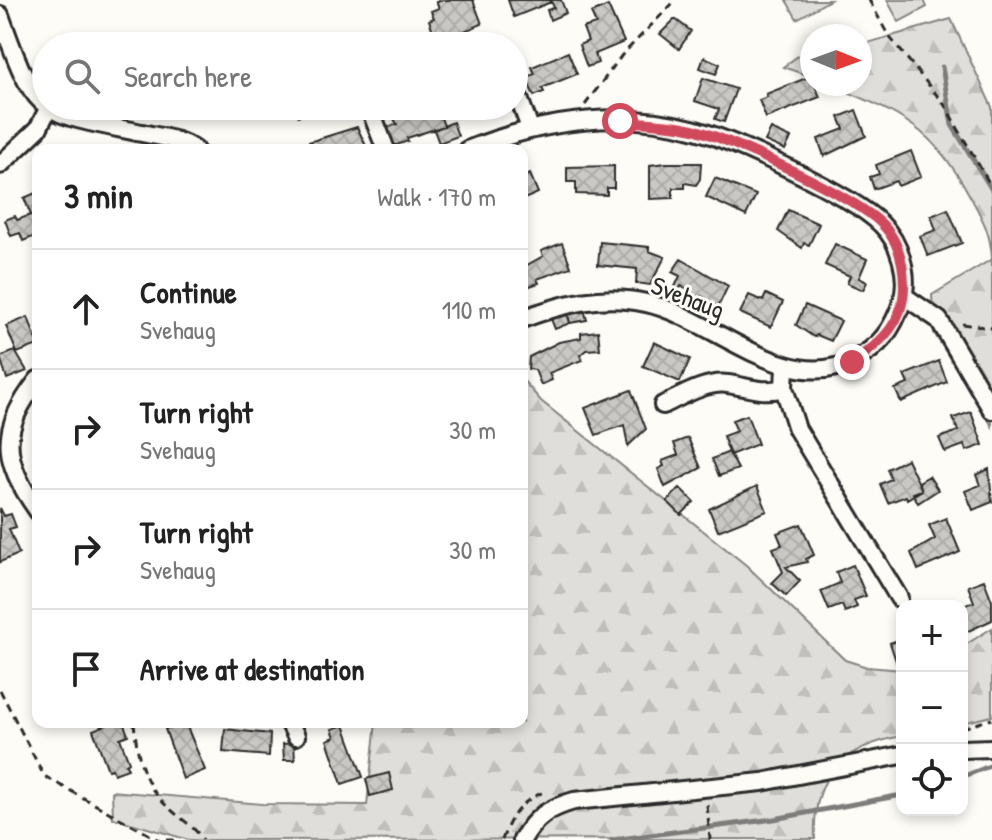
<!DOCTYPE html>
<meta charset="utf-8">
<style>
:root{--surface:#fff;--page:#f6f6f6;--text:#222;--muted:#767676;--line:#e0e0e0}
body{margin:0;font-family:"Patrick Hand",sans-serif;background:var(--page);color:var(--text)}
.controls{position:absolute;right:24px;bottom:24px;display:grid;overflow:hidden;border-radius:16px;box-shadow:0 4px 12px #0003}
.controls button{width:72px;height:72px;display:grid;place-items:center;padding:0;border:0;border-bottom:2px solid var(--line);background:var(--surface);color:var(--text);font:40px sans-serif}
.compass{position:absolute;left:800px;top:24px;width:72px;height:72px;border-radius:50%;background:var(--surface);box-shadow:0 4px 12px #0003;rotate:91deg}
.stop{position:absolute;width:24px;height:24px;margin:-18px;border:6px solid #d1495b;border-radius:50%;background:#fff}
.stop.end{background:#d1495b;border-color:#fff;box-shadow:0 2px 8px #0008}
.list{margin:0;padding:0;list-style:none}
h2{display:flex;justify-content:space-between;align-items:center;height:104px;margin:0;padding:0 32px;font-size:34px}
h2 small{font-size:26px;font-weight:400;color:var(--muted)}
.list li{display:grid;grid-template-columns:52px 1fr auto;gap:24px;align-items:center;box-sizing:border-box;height:120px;padding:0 32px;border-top:2px solid var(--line)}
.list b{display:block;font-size:30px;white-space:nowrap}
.list p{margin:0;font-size:26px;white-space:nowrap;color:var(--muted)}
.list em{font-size:26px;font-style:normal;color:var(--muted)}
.icon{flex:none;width:44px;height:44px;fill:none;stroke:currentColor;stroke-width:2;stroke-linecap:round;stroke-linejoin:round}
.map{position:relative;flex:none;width:992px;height:840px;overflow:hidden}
.search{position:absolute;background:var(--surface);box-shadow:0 4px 12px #0003;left:32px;top:32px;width:496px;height:88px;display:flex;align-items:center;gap:20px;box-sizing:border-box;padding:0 28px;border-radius:44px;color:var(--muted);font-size:30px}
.panel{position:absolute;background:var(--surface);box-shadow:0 4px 12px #0003;left:32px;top:144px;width:496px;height:584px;border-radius:16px}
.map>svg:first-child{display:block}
.grass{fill:#dfdeda;stroke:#858482;stroke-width:2}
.forest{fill:url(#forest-firs);stroke:#858482;stroke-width:2}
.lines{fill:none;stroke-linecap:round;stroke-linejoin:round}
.stream{stroke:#7e7d7b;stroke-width:5}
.building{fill:url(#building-cross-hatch);stroke:#2b2b2b;stroke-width:2}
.minor-casing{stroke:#2b2b2b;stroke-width:22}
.path{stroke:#2b2b2b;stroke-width:3;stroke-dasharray:8 6;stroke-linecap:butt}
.minor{stroke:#fdfcf7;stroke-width:16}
.route{stroke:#d1495b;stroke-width:10}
.labels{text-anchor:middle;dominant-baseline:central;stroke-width:6;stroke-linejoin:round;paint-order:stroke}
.street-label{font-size:26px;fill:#2b2b2b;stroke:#fdfcf7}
</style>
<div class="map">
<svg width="992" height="840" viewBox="0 0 992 840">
<defs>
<pattern id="forest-firs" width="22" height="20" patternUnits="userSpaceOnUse" patternTransform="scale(2)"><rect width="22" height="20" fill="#dfdeda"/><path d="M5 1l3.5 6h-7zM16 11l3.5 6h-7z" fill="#c0bfbb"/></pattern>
<pattern id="building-cross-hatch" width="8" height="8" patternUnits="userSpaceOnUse" patternTransform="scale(2)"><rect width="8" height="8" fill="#c9c8c4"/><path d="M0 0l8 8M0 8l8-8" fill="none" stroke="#adaca9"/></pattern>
</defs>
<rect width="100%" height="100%" fill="#fdfcf7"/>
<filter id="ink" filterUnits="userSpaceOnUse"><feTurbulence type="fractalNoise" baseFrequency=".0125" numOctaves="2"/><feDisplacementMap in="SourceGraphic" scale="16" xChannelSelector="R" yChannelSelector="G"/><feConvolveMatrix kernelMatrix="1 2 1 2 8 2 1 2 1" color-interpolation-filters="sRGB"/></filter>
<g filter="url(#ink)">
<path class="grass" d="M786,0h44l-33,19z
M887,0h37l3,7 -28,15z"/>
<path class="forest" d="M951,19l41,88v319l-58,-93 -2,-38 60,-36c-1,-26 -10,-41 -22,-63 -38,-70 -70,-82 -141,-112h31v-39z
M812,54v23l-29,-10 15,-11z
M522,379l19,22 205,164 99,95 22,7 35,3v66c-60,11 -90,39 -87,103l-626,1 -76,-22 -1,-27 150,13 105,1 9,-83h146z
M992,628v88l-30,7v-76z"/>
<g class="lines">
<path class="stream" d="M942,67l10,58 40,65
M962,777l30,-12
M612,840l162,-21 128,-24"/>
</g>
<path class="building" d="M442,0h31l9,24 -45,18 -8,-22 5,-2 -3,-7 8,-3 -3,-6z
M508,0h43v2l-37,15z
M551,0h10l5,13 -16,7 -3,-10 7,-2z
M608,6l16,36 -29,12 3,9 -11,4 -8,-22 9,-4 -5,-13 13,-4 -5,-11z
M675,19l16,12 -12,18 -19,-15z
M408,37l3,9 -39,-1 15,-6 2,5z
M568,52l9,22 -35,14 2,4 -10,4 -8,-19 9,-3 -3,-7z
M704,57l16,7 -4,10 -16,-6z
M811,76l9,21 -54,21 -7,-18 8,-3 -1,-3z
M703,78l33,11 -12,33 -9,-3 4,-10 -24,-8z
M294,106h30l-26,10z
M426,106h11l7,20 -37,12 1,3 -14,5 -7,-18 10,-4 -3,-5z
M856,110l10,26 -42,20 -6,-17 26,-10 -5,-12z
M453,122l5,14 -19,7 -5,-13z
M357,127l11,23h-56l-3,-8z
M771,129l20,9 -6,12 -20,-9z
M911,151l10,26 -23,9 -2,-5 -22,8 -4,-12 9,-3 -3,-9z
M666,163h35l-1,16 -4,6 -11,-2v5h-12v10l-23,1v-34z
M614,166v22h-7v7l-31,-1v-12h-9v-15z
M530,174l8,19 -16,7v-22z
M715,178l41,17 -10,21 -40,-19z
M38,192v43l-15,6 -3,-8 -9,3 -6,-16 10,-4 2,4 14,-5 -7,-17z
M948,209l14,34 -34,13 -8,-20 16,-6 -5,-14z
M788,210l31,14 -10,21 -5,-2 -2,5 -24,-17z
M600,242l49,5v4l16,6 -15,28 -14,-2 1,-14 -39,-4z
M562,243l9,24 -34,12 2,4 -12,4 -5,-19 21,-12 -2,-5z
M835,244l32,15 -8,19 8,4 -4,8 -16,-7 3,-7 -25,-11z
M681,259l47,27 -10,21 -17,-11 -2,3 -12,-5 2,-4 -8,-4 -2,5 -5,-2 6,-13 -8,-4z
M766,294l17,8 -12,25 -31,-14 9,-18 14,6z
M805,305l36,16 -10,20 -14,-6 -3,2 -18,-12z
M584,309l3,11 -17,3 -2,-10z
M567,313l3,10 -15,6 -4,-10z
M28,317l10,28 -21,8 -11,-27z
M598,331l2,18 -14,1 -6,5 2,5 -33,13 3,7 -11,5 -6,-15 -7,-1 1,-12 30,-15 22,-4v-5z
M654,342l36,17 -10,23 -37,-16z
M15,351l12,20 -20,8 -7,-22z
M939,361l8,21 -46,20 -6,-13 13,-5 -4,-9z
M631,390l15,39 -18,17 -4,-21 -28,10 -11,-27z
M971,412l12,33 -17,6 -2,-6 -19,7 -6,-14 19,-7 -5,-13z
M747,415l11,29 -28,11 -7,-19 14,-5 -5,-11z
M688,438l13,30 -36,19 -7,-18 6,-3 -2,-5 16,-6 -4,-12z
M729,452l9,17 -19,7 -7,-17z
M907,459l15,31 -15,9 -1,-3 -18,7 -8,-19 11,-5 -4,-10z
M989,469l3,33 -19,8 -8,-19 15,-6 -4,-10z
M929,476l9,14 -20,13 -5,-10 9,-3 -3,-8z
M757,486l10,25 -49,20 -9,-22z
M680,488l14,14 -13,13 -14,-14z
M0,508l4,8 7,-2 5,13 -7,2 10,25 -19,8z
M946,518l14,34 -42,18 -7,-17 24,-14 -6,-14z
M801,524l13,31 -8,4 1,3 -21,5 14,14 -14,15 -14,-13 11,-11 -10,-24 9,-3 -5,-12z
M853,565l13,31 -12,4 3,7 -12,5 -3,-7 -13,5 -8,-19 19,-8 -4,-11z
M984,580l8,21v19l-30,14v-28l12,-4 -6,-16z
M902,639v23l-5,2 -7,-21z
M105,722h18l5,13 -8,3 9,24 -3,2 2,5 -14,5 -2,-5 -4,1 -15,-40 13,-5z
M185,722l20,48 -22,9 -18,-50z
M344,725l19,52 -21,7 -15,-44 8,-3 -3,-8z
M225,729l45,5 -1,22 -46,-4z
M294,743l1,17h-11l-1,-16z
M389,773l4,17 -23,6 -4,-17z"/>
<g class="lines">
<defs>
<path id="minor" d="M0,15c37,104 37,96 142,118 17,4 39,6 53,17
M514,85l16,43
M369,106l17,44
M467,150c71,-28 149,-41 225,-21 42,11 160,66 189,95 19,18 29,52 21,78 -9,27 -22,45 -48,58 -68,37 -142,-43 -208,-57 -42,-10 -84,1 -124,16
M0,165l38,-36 10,-20
M904,296l35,24 53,90
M785,367l-1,21 13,41 102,169
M38,380c-38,49 -38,78 0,131
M663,405c19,-9 43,-24 65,-21 21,3 34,10 56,4
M289,722l7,14
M962,749l30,-1
M522,840c13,-23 27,-32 52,-39l188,-19 140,-27"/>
</defs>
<use href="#minor" class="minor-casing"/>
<path class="path" d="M869,0l19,35 56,69 48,84
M585,105l37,-50 54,-55
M962,324l30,4
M0,690l44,86 115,64
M134,722c3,34 9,64 36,87 11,10 25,18 33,31
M962,728l30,-9
M707,805l3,35
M166,840h14
M502,840c9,-25 19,-40 45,-49"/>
<use href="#minor" class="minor"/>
</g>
</g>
<g class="lines" filter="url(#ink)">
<path class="route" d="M620,121c24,2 50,2 73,8 39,11 163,68 190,96 16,17 21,38 21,61 0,36 -23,58 -52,76"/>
</g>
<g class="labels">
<g class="street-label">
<text transform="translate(688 297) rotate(21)">Svehaug</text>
</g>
</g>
</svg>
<div class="controls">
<button>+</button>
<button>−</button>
<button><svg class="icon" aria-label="locate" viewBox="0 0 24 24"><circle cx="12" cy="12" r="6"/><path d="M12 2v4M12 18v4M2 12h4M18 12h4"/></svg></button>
</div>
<svg class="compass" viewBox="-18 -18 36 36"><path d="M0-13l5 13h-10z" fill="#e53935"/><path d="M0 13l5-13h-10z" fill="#767676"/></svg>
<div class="stop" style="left:620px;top:121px"></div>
<div class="stop end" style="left:852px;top:362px"></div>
<div class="search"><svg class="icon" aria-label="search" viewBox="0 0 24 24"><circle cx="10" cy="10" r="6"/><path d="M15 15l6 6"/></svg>Search here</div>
<section class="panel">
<h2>3 min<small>Walk · 170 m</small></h2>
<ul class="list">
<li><svg class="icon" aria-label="ahead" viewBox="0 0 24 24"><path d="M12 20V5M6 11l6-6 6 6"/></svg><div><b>Continue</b><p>Svehaug</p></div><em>110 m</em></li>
<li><svg class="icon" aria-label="right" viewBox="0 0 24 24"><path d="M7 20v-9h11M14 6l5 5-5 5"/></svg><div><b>Turn right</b><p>Svehaug</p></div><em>30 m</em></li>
<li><svg class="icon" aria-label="right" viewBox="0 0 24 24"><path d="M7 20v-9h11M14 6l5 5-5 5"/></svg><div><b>Turn right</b><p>Svehaug</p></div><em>30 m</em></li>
<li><svg class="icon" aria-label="arrive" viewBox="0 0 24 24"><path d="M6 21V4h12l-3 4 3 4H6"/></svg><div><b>Arrive at destination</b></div></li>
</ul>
</section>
</div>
